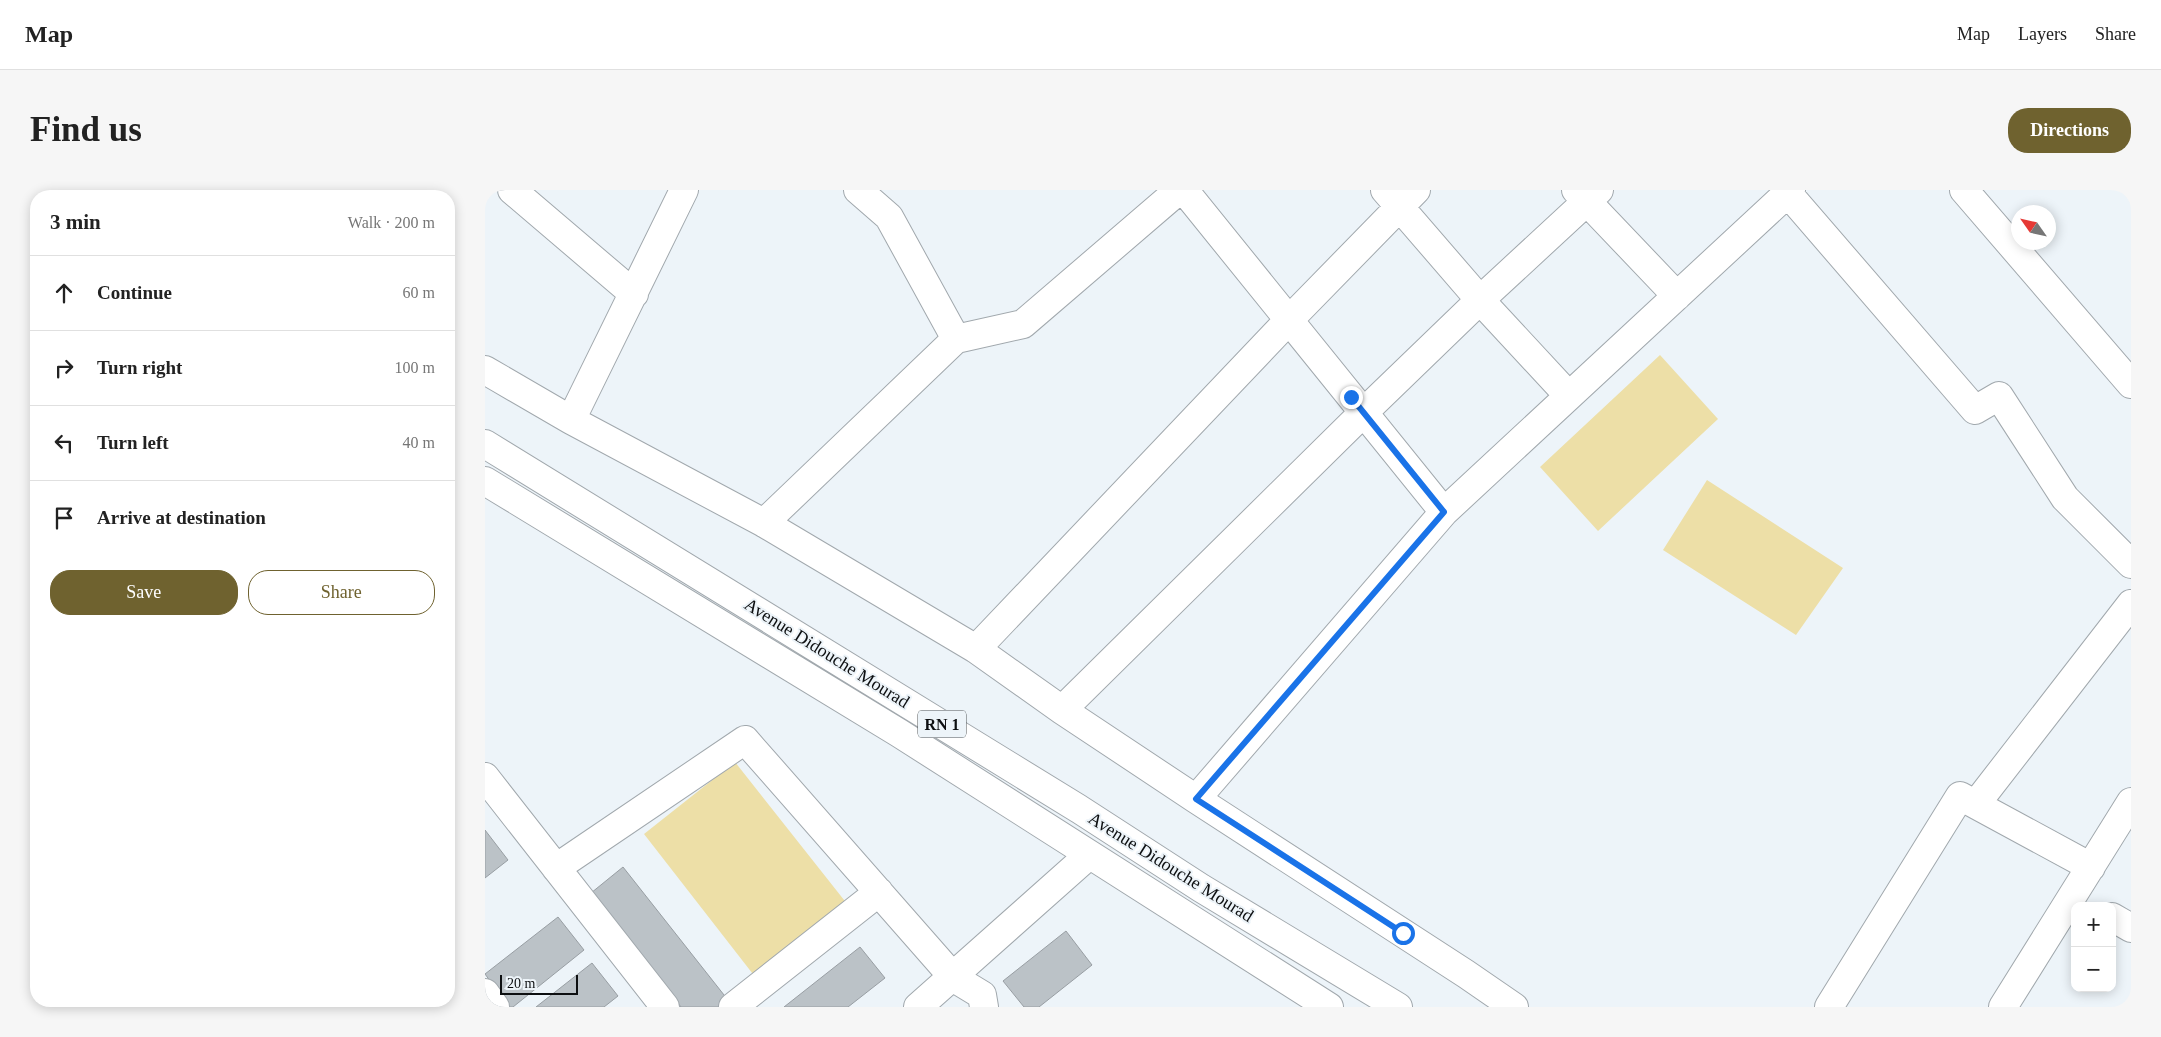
<!DOCTYPE html>
<meta charset="utf-8">
<style>
:root{--surface:#fff;--page:#f6f6f6;--text:#222;--muted:#767676;--line:#e0e0e0;--accent:#6f622f}
body{margin:0;font-family:Georgia,serif;background:var(--page);color:var(--text)}
.controls{position:absolute;right:15px;bottom:15px;display:grid;overflow:hidden;border-radius:10px;box-shadow:0 2px 12px #0003}
.controls button{width:45px;height:45px;display:grid;place-items:center;padding:0;border:0;border-bottom:1px solid var(--line);background:var(--surface);color:var(--text);font:25px sans-serif}
.compass{position:absolute;left:1526px;top:15px;width:45px;height:45px;border-radius:50%;background:var(--surface);box-shadow:0 2px 12px #0003;rotate:304deg}
.scale{position:absolute;left:15px;bottom:12px;width:78px;box-sizing:border-box;padding-left:5px;border:2px solid #0d0f11;border-top:0;font-size:14px;line-height:18px;white-space:nowrap;color:#0d0f11;-webkit-text-stroke:4px #edf4f9;paint-order:stroke}
.stop{position:absolute;width:15px;height:15px;margin:-11px;border:4px solid #1a73e8;border-radius:50%;background:#fff}
.stop.end{background:#1a73e8;border-color:#fff;box-shadow:0 1px 5px #0008}
.list{margin:0;padding:0;list-style:none}
h2{display:flex;justify-content:space-between;align-items:center;height:65px;margin:0;padding:0 20px;font-size:21px}
h2 small{font-size:16px;font-weight:400;color:var(--muted)}
.list li{display:grid;grid-template-columns:32px 1fr auto;gap:15px;align-items:center;box-sizing:border-box;height:75px;padding:0 20px;border-top:1px solid var(--line)}
.list b{display:block;font-size:19px;white-space:nowrap}
.list em{font-size:16px;font-style:normal;color:var(--muted)}
.actions{display:flex;gap:10px;padding:15px 20px}
.actions a{flex:1;padding:11px 0;border:1px solid var(--accent);border-radius:20px;text-align:center;font-size:18px;color:var(--accent)}
.actions .main{background:var(--accent);color:#fff}
.icon{flex:none;width:28px;height:28px;fill:none;stroke:currentColor;stroke-width:2;stroke-linecap:round;stroke-linejoin:round}
.map{position:relative;flex:none;width:1646px;height:817px;overflow:hidden;border-radius:20px}
header{display:flex;align-items:center;gap:30px;box-sizing:border-box;height:70px;padding:0 25px;background:var(--surface);border-bottom:1px solid var(--line)}
header strong{font-size:24px}
nav{display:flex;gap:28px;margin-inline-start:auto;font-size:18px}
.intro{display:flex;align-items:center;justify-content:space-between;box-sizing:border-box;height:120px;padding:0 30px}
h1{margin:0;font-size:35px}
.button{padding:12px 22px;border-radius:20px;background:var(--accent);color:#fff;font-size:18px;font-weight:700}
main{display:flex;gap:30px;padding:0 30px}
aside{flex:1;background:var(--surface);border-radius:20px;box-shadow:0 2px 12px #0003}
.map>svg:first-child{display:block}
.green{fill:#eddfa7}
.building{fill:#bbc2c7;stroke:#989ea3}
.lines{fill:none;stroke-linecap:round;stroke-linejoin:round}
.minor-casing{stroke:#a1a8ad;stroke-width:30}
.major-casing{stroke:#a1a8ad;stroke-width:30}
.minor{stroke:#fff;stroke-width:28}
.major{stroke:#fff;stroke-width:28}
.route{stroke:#1a73e8;stroke-width:6}
.labels{text-anchor:middle;dominant-baseline:central;stroke-width:4;stroke-linejoin:round;paint-order:stroke}
.shield{fill:#edf4f9;stroke:#505457;stroke-width:1}
.shield-label{font-size:16px;font-weight:bold;fill:#0d0f11}
.street-label{font-size:18px;fill:#0d0f11;stroke:#edf4f9}
</style>
<header>
<strong>Map</strong>
<nav><a>Map</a><a>Layers</a><a>Share</a></nav>
</header>
<div class="intro"><h1>Find us</h1><a class="button">Directions</a></div>
<main>
<aside>
<h2>3 min<small>Walk · 200 m</small></h2>
<ul class="list">
<li><svg class="icon" aria-label="ahead" viewBox="0 0 24 24"><path d="M12 20V5M6 11l6-6 6 6"/></svg><div><b>Continue</b></div><em>60 m</em></li>
<li><svg class="icon" aria-label="right" viewBox="0 0 24 24"><path d="M7 20v-9h11M14 6l5 5-5 5"/></svg><div><b>Turn right</b></div><em>100 m</em></li>
<li><svg class="icon" aria-label="left" viewBox="0 0 24 24"><path d="M17 20v-9H6M10 6l-5 5 5 5"/></svg><div><b>Turn left</b></div><em>40 m</em></li>
<li><svg class="icon" aria-label="arrive" viewBox="0 0 24 24"><path d="M6 21V4h12l-3 4 3 4H6"/></svg><div><b>Arrive at destination</b></div></li>
</ul>
<div class="actions"><a class="main">Save</a><a>Share</a></div>
</aside>
<div class="map">
<svg width="1646" height="817" viewBox="0 0 1646 817">
<rect width="100%" height="100%" fill="#edf4f9"/>
<path class="green" d="M1175,165l58,64 -120,112 -58,-64z
M1222,290l136,88 -47,67 -133,-85z
M250,572l113,143 -92,73 -112,-144z"/>
<path class="building" d="M0,640l23,30 -23,18z
M138,677l105,133 -8,7h-39l-90,-114z
M73,727l26,33 -71,57h-4l-24,-33z
M581,741l26,34 -53,42h-15l-21,-26z
M375,757l25,31 -37,29h-64z
M107,773l26,33 -14,11h-68z"/>
<g class="lines">
<defs>
<path id="minor" d="M27,0l122,104
M373,0l31,27 67,122
M699,0l260,322 -248,287
M900,0l95,110 89,96
M1091,0l101,106
M1300,0l190,220 24,-14 66,102 66,66
M1479,0l167,194
M0,180l86,50 113,-230
M86,230l193,103 212,126 86,61 134,89 270,175 48,33
M959,322l347,-322
M279,333l192,-184 67,-15 156,-134
M491,459l313,-329 127,-130
M577,520l301,-297 117,-113 119,-110
M0,587l180,230
M1491,614l155,-200
M71,678l189,-128 209,238 28,17 2,12
M1627,727l19,11
M0,803l10,14
M248,817l146,-115
M433,817l171,-152
M1344,817l131,-211 131,71
M1518,817l128,-205"/>
<path id="major" d="M0,254l594,365 122,79 197,119
M0,291l414,252 430,274"/>
</defs>
<use href="#minor" class="minor-casing"/>
<use href="#major" class="major-casing"/>
<use href="#minor" class="minor"/>
<use href="#major" class="major"/>
</g>
<g class="lines">
<path class="route" d="M866,207l93,115 -248,287 207,134"/>
</g>
<g class="labels">
<rect class="shield" x="433" y="520.5" width="48" height="27" rx="4"/>
<g class="shield-label">
<text x="457" y="534">RN 1</text>
</g>
<g class="street-label">
<text transform="translate(342 463) rotate(32)">Avenue Didouche Mourad</text>
<text transform="translate(686 677) rotate(32)">Avenue Didouche Mourad</text>
</g>
</g>
</svg>
<div class="controls">
<button>+</button>
<button>−</button>
</div>
<svg class="compass" viewBox="-18 -18 36 36"><path d="M0-13l5 13h-10z" fill="#e53935"/><path d="M0 13l5-13h-10z" fill="#767676"/></svg>
<div class="scale">20 m</div>
<div class="stop" style="left:918px;top:743px"></div>
<div class="stop end" style="left:866px;top:207px"></div>
</div>
</main>
